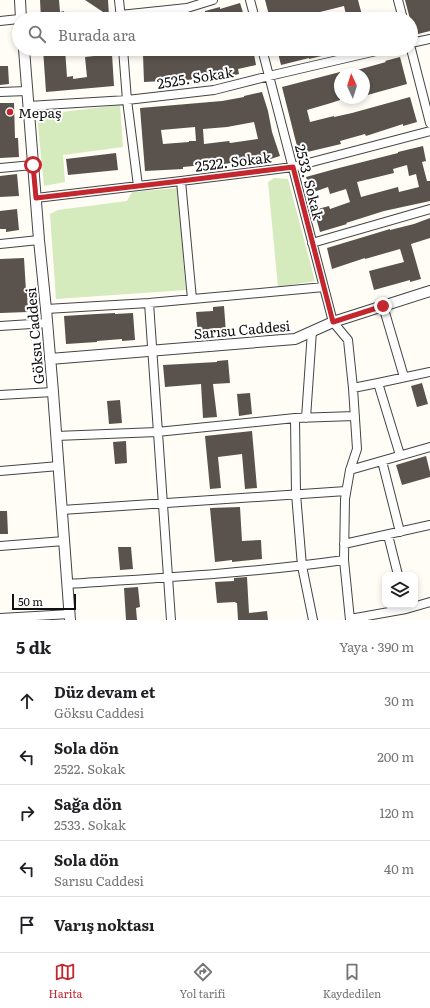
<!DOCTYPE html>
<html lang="tr">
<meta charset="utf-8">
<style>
:root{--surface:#fff;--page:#f6f6f6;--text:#202124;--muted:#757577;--line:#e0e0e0;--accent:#c4262e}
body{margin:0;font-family:Literata,serif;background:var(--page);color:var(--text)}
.controls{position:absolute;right:12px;bottom:12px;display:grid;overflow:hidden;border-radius:8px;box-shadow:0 2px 6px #0003}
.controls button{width:36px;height:36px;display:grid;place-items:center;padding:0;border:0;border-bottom:1px solid var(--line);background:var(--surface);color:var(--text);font:20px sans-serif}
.compass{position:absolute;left:334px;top:68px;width:36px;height:36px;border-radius:50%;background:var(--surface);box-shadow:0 2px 6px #0003;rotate:356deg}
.scale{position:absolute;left:12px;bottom:10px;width:64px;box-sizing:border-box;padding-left:4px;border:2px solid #111;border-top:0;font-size:11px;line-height:14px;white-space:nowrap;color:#111;-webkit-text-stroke:3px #fff;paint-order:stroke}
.stop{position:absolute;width:12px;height:12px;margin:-9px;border:3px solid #c4262e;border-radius:50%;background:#fff}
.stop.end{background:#c4262e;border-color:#fff;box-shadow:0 1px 4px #0008}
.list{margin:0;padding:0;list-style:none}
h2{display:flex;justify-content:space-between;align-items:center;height:52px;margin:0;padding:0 16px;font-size:17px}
h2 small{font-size:13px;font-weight:400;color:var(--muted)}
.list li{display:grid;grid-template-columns:26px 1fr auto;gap:12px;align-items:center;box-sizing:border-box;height:56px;padding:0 16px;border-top:1px solid var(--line)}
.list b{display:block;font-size:15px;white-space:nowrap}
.list p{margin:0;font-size:13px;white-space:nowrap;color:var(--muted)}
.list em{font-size:13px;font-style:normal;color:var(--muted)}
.icon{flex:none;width:22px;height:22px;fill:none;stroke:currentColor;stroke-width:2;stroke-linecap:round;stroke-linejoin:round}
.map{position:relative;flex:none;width:430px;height:620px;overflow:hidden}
.search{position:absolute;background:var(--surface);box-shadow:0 2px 6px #0003;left:12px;right:12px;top:12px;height:44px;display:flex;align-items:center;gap:10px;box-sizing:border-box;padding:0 14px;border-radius:22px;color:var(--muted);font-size:15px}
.sheet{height:332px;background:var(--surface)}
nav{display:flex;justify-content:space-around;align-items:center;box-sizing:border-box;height:56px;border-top:1px solid var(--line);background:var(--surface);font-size:11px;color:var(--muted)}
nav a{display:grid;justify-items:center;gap:2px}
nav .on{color:var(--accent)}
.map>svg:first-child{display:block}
.green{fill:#d5ebbd}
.building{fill:#5a524d;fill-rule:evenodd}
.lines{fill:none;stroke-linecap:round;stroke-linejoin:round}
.minor-casing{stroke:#444;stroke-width:10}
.tertiary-casing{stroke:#444;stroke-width:12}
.minor{stroke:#fff;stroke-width:8}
.tertiary{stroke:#fff;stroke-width:10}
.route{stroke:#c4262e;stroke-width:5}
.poi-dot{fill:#c4262e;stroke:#fff;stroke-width:1.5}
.labels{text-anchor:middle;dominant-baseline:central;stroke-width:4;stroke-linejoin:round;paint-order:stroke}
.street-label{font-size:14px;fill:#111;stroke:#fff}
.poi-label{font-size:14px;fill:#111;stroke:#fff;text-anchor:start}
</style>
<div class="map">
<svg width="430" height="620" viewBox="0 0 430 620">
<rect width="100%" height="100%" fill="#fffdf5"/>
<path class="green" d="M120,105l3,42 -60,8 2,27 -21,4 -7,-71z
M274,178l14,1 27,102 -37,6 -10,-105z
M177,188l9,102 -130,9 -6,-85 8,-4 69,-9 5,-9z"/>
<path class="building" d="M40,0h19l1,12 4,-1 1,8h-24z
M85,0h23l1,16z
M265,0h93l5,19h-16l-3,-13 -24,6 -19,4v-1l-18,4h-13z
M405,0h25v31l-16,4 -3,-11v-5h-1z
M240,3l5,16h-57v-3l17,-4v-1l15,-4v2z
M43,49h22l2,28 6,-1v3l14,-2 -2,-20 27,-3 2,32 -68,6z
M193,49h4v2l23,-1v-1h33l3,16 -18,4 1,5 -16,4 -79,4 -1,-27 41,-3v-2z
M277,49h48l1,6 -17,4v-1l-28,7z
M400,57l7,27 -43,12v-22h-14v-2l36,-10 -1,-1z
M0,66h8l1,18 -9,1z
M340,72v28l-9,3 -24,7 3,12 24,-6v1l18,-4 58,-16 7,25 -14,4v-2l-37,12 -1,-2 -25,7 1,3 -42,10 -17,-67z
M262,92l6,19 4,21 8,24 -19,6v-2l-30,2 1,1 -17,2 -1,-1 -31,3v2l-38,2 -5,-63 82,-7 22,-4v-1zM254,122l4,17 -28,4 -1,-2 -25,3 -1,-15 24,-2zM195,127l1,14h-7v1l-26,2 -2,-14z
M0,103h14l1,35h3l1,19 -19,1z
M423,146l3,15 -4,1 5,19h3v20l-46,10 -38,12 1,1 -27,8 -6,-22 15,-4 1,3 20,-7 -4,-13 -16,5 -2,-7 -17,6 -5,-16 29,-8 63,-16v-1zM407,165l2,11 7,-2 3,13 -20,5 -1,-5 -37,10 -4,-15 37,-9 -1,-4z
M116,153l2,17 -50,5 -2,-16z
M17,174l2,22 -19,1v-21z
M17,209l2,21 -13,2v-3h-6v-18z
M430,218v20l-19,6 10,35 -11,3v-2l-36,10 -5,-19 35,-9 -4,-13 -35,10v-1l-33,11 -5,-21 63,-19v1l24,-6z
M24,258l2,33 1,-1 1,22 -28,1v-54z
M224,306l2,27 -12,1v-1l-16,1 -2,-22 17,-1v-4z
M115,313v1l18,-1 2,27 -13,1v-2l-25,2v1l-31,2 -2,-28 32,-2z
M228,360l2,23 -17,1 4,33 -14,1 -2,-34 -36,3 -2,-22 54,-3v-1z
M422,383l6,21 -11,3 -6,-21z
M250,393l2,21 -13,2 -2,-22z
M120,400l2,23 -13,1 -2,-23z
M252,431l5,57 -12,1 -3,-35 -24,3 3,31 -11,1 -5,-53z
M126,441l1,22 -12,1 -2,-22z
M426,456l4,16v5l-28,8 -6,-20z
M240,507l2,34 19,-1 1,19 -30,3v-2l-17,2 -5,-54z
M0,511h7l1,23h-8z
M118,547h13l2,22 -13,1z
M247,577l2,36 18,-2 1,9h-30l-1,-17h-1l-1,-1 -18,1 -2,-21 19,-1v-3z
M138,587l2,20 -4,1 1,12h-11l-2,-32z"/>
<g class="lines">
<defs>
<path id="minor" d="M119,0l2,19
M250,0l5,19
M398,0l5,19
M120,15l67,-7 26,-8
M0,21l19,-2
M411,43l19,-4
M123,49l4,51 11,86
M262,49l71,273 15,18 5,48 4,61 -7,21 -5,29 -1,61 6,60
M411,49l19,74
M0,92l27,-1
M28,106l99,-6 87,-10 55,-14 116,-27
M0,168l33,-3
M181,181l11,118
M36,198l145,-17 112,-14 137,-36
M312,243l118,-34
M0,244l39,-4
M149,303l22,317
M383,306l21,71
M46,309l103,-6 175,-16
M0,326l47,-3
M378,383l22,72
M353,388l25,-5 52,-11
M0,395l53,-3
M295,418l1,76 6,72 11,54
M306,418l6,-87
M56,436l101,-4 138,-14 60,-2
M382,461l18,71
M350,470l80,-23
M0,471l59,-5
M62,510l284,-19
M388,535l10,40
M344,544l86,-19
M0,546l64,-5
M68,584c92,-6 184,-11 276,-24
M0,618l70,-4
M350,619l56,-10 24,-7"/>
<path id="tertiary" d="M20,0l1,19
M24,49l15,191 7,69 7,83 17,228
M50,359l245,-20 38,-17 97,-31"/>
</defs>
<use href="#minor" class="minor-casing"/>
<use href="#tertiary" class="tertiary-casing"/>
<use href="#minor" class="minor"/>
<use href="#tertiary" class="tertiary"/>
</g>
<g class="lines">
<path class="route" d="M33,165l3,33 145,-17 112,-14 40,155 50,-16"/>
</g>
<circle class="poi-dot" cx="10" cy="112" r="4"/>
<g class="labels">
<g class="street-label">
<text transform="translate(195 77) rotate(-9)">2525. Sokak</text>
<text transform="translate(233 161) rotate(-7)">2522. Sokak</text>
<text transform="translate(310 182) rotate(76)">2533. Sokak</text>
<text transform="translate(242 329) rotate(-5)">Sarısu Caddesi</text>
<text transform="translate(34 336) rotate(-95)">Göksu Caddesi</text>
</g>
<g class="poi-label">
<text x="18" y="112">Mepaş</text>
</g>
</g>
</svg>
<div class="controls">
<button><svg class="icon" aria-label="layers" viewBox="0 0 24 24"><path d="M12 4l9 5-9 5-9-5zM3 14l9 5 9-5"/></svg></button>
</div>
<svg class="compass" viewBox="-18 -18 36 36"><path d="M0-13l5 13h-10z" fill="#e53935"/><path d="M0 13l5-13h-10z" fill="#757577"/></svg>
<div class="scale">50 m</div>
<div class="stop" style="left:33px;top:165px"></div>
<div class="stop end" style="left:383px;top:306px"></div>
<div class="search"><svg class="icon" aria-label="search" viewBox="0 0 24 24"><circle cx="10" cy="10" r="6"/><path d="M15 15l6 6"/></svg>Burada ara</div>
</div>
<section class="sheet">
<h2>5 dk<small>Yaya · 390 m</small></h2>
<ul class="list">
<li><svg class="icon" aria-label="ahead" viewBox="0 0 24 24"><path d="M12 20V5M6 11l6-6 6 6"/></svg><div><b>Düz devam et</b><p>Göksu Caddesi</p></div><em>30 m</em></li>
<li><svg class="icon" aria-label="left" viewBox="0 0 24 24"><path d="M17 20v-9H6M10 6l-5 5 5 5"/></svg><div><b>Sola dön</b><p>2522. Sokak</p></div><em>200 m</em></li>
<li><svg class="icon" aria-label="right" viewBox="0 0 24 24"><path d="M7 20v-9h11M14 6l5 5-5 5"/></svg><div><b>Sağa dön</b><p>2533. Sokak</p></div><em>120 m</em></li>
<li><svg class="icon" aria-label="left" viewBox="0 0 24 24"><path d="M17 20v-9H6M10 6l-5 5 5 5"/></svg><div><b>Sola dön</b><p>Sarısu Caddesi</p></div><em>40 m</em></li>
<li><svg class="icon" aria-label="arrive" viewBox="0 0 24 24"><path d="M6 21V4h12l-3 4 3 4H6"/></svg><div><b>Varış noktası</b></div></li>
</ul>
</section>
<nav>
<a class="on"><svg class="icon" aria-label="map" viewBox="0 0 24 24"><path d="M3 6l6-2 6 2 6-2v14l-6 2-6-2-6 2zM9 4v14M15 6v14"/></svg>Harita</a>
<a><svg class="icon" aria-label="directions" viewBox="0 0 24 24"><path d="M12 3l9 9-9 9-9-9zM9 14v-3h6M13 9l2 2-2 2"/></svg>Yol tarifi</a>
<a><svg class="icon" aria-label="saved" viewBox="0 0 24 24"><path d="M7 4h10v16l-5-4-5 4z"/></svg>Kaydedilen</a>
</nav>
